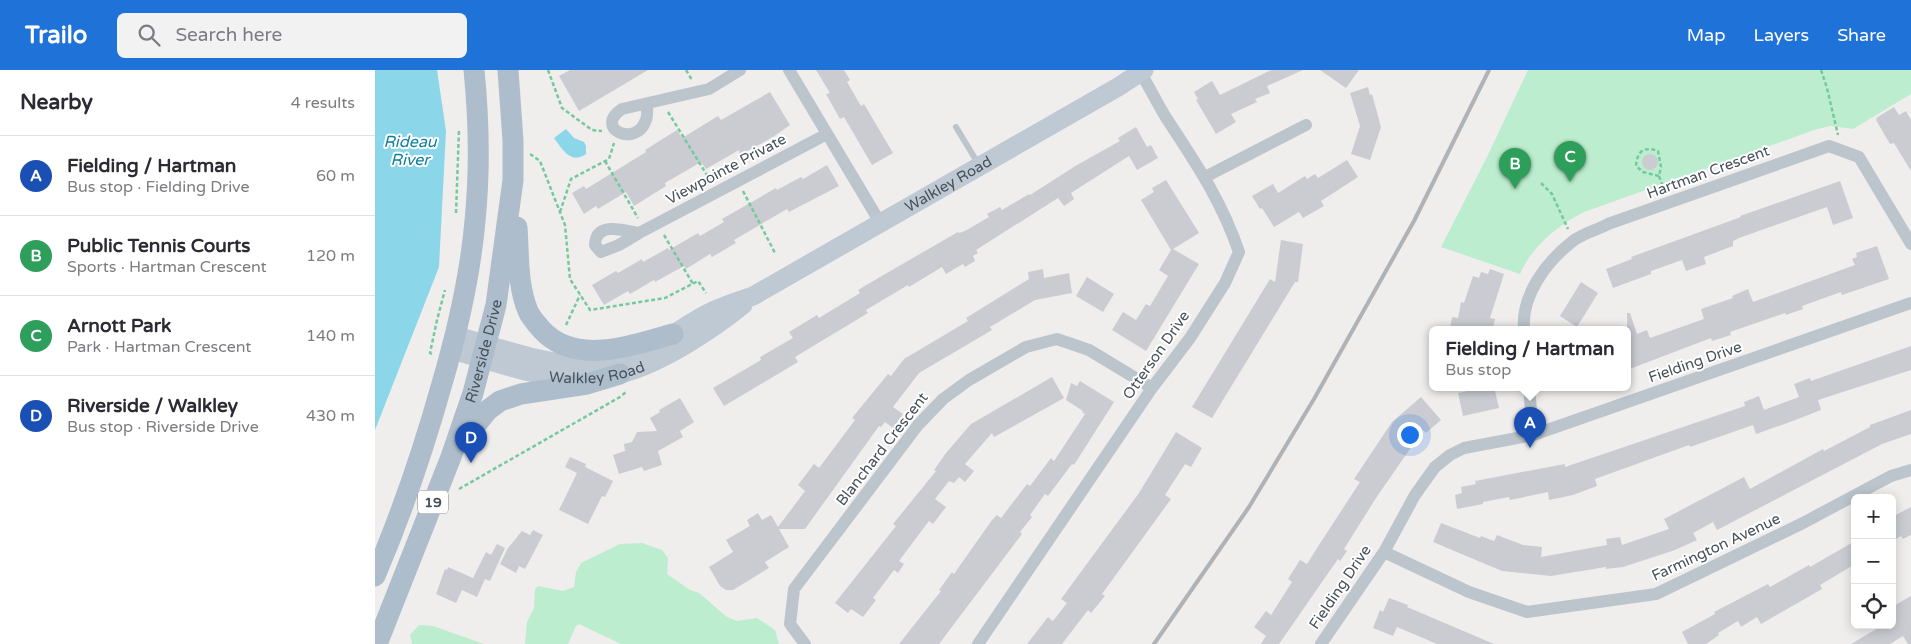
<!DOCTYPE html>
<meta charset="utf-8">
<style>
:root{--surface:#fff;--page:#f2f2f3;--text:#2b2b33;--muted:#7c7c81;--line:#e1e1e2;--accent:#1f72d8}
body{margin:0;font-family:"Varela Round",sans-serif;background:var(--page);color:var(--text)}
.controls{position:absolute;right:15px;bottom:15px;display:grid;overflow:hidden;border-radius:8px;box-shadow:0 2px 12px #0003}
.controls button{width:45px;height:45px;display:grid;place-items:center;padding:0;border:0;border-bottom:1px solid var(--line);background:var(--surface);color:var(--text);font:25px sans-serif}
.you{position:absolute;left:1034px;top:364px;width:18px;height:18px;margin:-12px;border:4px solid #fff;border-radius:50%;background:#1a73e8;box-shadow:0 0 0 8px #1a73e833}
.badge{display:grid;place-items:center;width:32px;height:32px;border-radius:50%;background:var(--accent);color:#fff;font-size:16px;font-weight:700}
.pin{position:absolute;translate:-50% -41px;filter:drop-shadow(0 1px 2px #0008)}
.pin::after{content:'';position:absolute;top:26px;width:18px;height:15px;background:inherit;clip-path:polygon(0 0,100% 0,50% 100%)}
.popup{position:absolute;left:1054px;top:256px;width:202px;height:65px;box-sizing:border-box;display:grid;place-content:center;border-radius:8px;background:var(--surface);filter:drop-shadow(0 1px 4px #0005);font-size:16px;white-space:nowrap;color:var(--muted)}
.popup b{font-size:19px;color:var(--text)}
.popup::after{content:'';position:absolute;left:50%;top:100%;margin-left:-10px;border:10px solid transparent;border-top-color:var(--surface)}
.list{margin:0;padding:0;list-style:none}
h2{display:flex;justify-content:space-between;align-items:center;height:65px;margin:0;padding:0 20px;font-size:21px}
h2 small{font-size:16px;font-weight:400;color:var(--muted)}
.list li{display:grid;grid-template-columns:32px 1fr auto;gap:15px;align-items:center;box-sizing:border-box;height:80px;padding:0 20px;border-top:1px solid var(--line)}
.list b{display:block;font-size:19px;white-space:nowrap}
.list p{margin:0;font-size:16px;white-space:nowrap;color:var(--muted)}
.list em{font-size:16px;font-style:normal;color:var(--muted)}
.icon{flex:none;width:28px;height:28px;fill:none;stroke:currentColor;stroke-width:2;stroke-linecap:round;stroke-linejoin:round}
.map{position:relative;flex:none;width:1536px;height:574px;overflow:hidden}
header{display:flex;align-items:center;gap:30px;box-sizing:border-box;height:70px;padding:0 25px;background:var(--accent);color:#fff}
header strong{font-size:24px}
nav{display:flex;gap:28px;margin-inline-start:auto;font-size:18px}
.search{width:350px;height:45px;background:var(--page);display:flex;align-items:center;gap:12px;box-sizing:border-box;padding:0 18px;border-radius:8px;color:var(--muted);font-size:19px}
main{display:flex}
aside{flex:1;background:var(--surface)}
.map>svg:first-child{display:block}
.green{fill:#bcedce}
.water{fill:#8bd6e8}
.building{fill:#caccd2}
.lines{fill:none;stroke-linecap:round;stroke-linejoin:round}
.path{stroke:#76c99f;stroke-width:2.5;stroke-dasharray:4 2.5;stroke-linecap:butt}
.service{stroke:#bcc5cc;stroke-width:6}
.minor{stroke:#bcc5cc;stroke-width:12}
.secondary{stroke:#bec9d4;stroke-width:19}
.primary{stroke:#adbdcb;stroke-width:21}
.rail{stroke:#afb3b7;stroke-width:4}
.labels{text-anchor:middle;dominant-baseline:central;stroke-width:4;stroke-linejoin:round;paint-order:stroke}
.shield{fill:#fff;stroke:#7e858c;stroke-width:1}
.shield-label{font-size:14px;font-weight:bold;fill:#46515a}
.street-label{font-size:15px;fill:#46515a;stroke:#fff}
.water-label{font-size:16px;font-style:italic;fill:#117f9b;stroke:#fff}
</style>
<header>
<strong>Trailo</strong>
<div class="search"><svg class="icon" aria-label="search" viewBox="0 0 24 24"><circle cx="10" cy="10" r="6"/><path d="M15 15l6 6"/></svg>Search here</div>
<nav><a>Map</a><a>Layers</a><a>Share</a></nav>
</header>
<main>
<aside>
<h2>Nearby<small>4 results</small></h2>
<ul class="list">
<li><span class="badge" style="background:#1a4fb4">A</span><div><b>Fielding / Hartman</b><p>Bus stop · Fielding Drive</p></div><em>60 m</em></li>
<li><span class="badge" style="background:#2e9e5b">B</span><div><b>Public Tennis Courts</b><p>Sports · Hartman Crescent</p></div><em>120 m</em></li>
<li><span class="badge" style="background:#2e9e5b">C</span><div><b>Arnott Park</b><p>Park · Hartman Crescent</p></div><em>140 m</em></li>
<li><span class="badge" style="background:#1a4fb4">D</span><div><b>Riverside / Walkley</b><p>Bus stop · Riverside Drive</p></div><em>430 m</em></li>
</ul>
</aside>
<div class="map">
<svg width="1536" height="574" viewBox="0 0 1536 574">
<rect width="100%" height="100%" fill="#f0eded"/>
<path class="green" d="M1153,0h383v24l-58,35 -22,-3 -14,3 -233,83c-27,14 -52,34 -64,62l-79,-27 46,-90z
M267,473l20,7 6,8 -1,16 23,16 9,3 28,24 10,4 20,-3 18,12 4,14h-158l-42,-20 -3,2 -8,18h-43l2,-22 7,-14 1,-19 3,-3 25,5 11,-4 2,-15 5,-9 39,-19z
M44,555l14,1 51,18h-72l-2,-9z"/>
<path class="water" d="M0,0h62l9,61 -7,136 -64,163z
M191,59l8,9 10,4 2,4v8c-15,11 -24,-5 -32,-16z"/>
<path class="building" d="M195,0h78l-69,41 -20,-35z
M441,0h28l6,10 -3,2 14,24 3,-2 29,49 -21,12 -28,-48 -4,2 -14,-25 4,-1z
M896,0h32l-36,16 3,7 -15,6 2,3 -26,12 5,8 -20,12 -20,-34 2,-1 -4,-7 18,-11 8,14z
M945,0h39l-13,18z
M993,17l2,8 2,-1 9,33 -11,33 -19,-6 9,-28 -10,-33z
M395,22l20,33 -17,12 -33,18 -1,-5 -33,19 -5,-7 -36,21 1,3 -32,20 -8,-14 -28,17 -2,-3 -12,8 -12,-21 12,-7 2,3 60,-37 -1,-2 32,-20 5,8 36,-22 3,4z
M1519,37l5,8 7,-4 5,9v51l-17,-28 -4,1 -14,-24 1,-1 -1,-1z
M761,57l11,20 4,-2 7,13 -21,12 -8,-14 -58,37 3,6 -10,7 -6,-8 -82,52 2,3 -5,3 2,5 -10,6 -2,-3 -17,10 -4,-7 -33,20 -1,-2 -42,25 2,3 -73,44 3,5 -74,44 -11,-18 48,-28 -1,-3 33,-19 -4,-6 28,-17 2,3 41,-25 -2,-3 22,-13 78,-45 1,1 6,-2 24,-14 -2,-3 13,-7 2,3 27,-16 1,1 47,-30 43,-24 -2,-3z
M1267 92a8 8 0 1 1 16 0a8 8 0 1 1-16 0Z
M972,90l11,17 -37,24 3,5 -21,12 -4,-6 -25,15 -12,-19 -2,1 -8,-13 21,-12 5,9 27,-17 2,3 8,-5 3,4z
M452,95l12,21 -50,26 -2,-3 -53,31 2,3 -24,14 -2,-3 -24,15 -2,-3 -29,16 -1,-2 -24,14 -2,-3 -24,14 -12,-20 24,-14 2,2 24,-14 1,3 25,-14 1,2 29,-17 2,3 24,-14 -2,-3 54,-31 1,2 24,-13 2,2z
M791,110l33,53 -26,16 26,15 -53,87 -34,-21 11,-18 13,8 10,-16 4,2 18,-30 -9,-6 12,-20 -30,-50 13,-8 -2,-4z
M1465,111l13,37 -20,7 -6,-18 -88,31 -6,3v5l-29,11 2,7 -20,7 -4,-11 -31,11v3l-38,14 -7,-19 26,-10 -1,-2 110,-40 -1,-1z
M906,170l22,4 -5,38h-3l-83,136 -20,-11 78,-128 5,3z
M1502,176l12,33 -47,16 -1,-3 -14,5 -25,9 1,3 -17,6 -1,-2 -55,19 1,3 -19,6 -1,-3 -84,32v-57h3l7,21 10,-4 3,8 54,-19 -3,-10 32,-11 -1,-2 16,-7 5,13 102,-37 -3,-6 5,-2 -1,-4z
M668,199l1,9 25,-5 3,20 -37,7 -45,27 2,3 -73,43 -26,34 10,7 -10,14 -8,-6 -4,5 -2,-1 -74,103h-26l10,18 -24,15 4,6 -36,22h-7l-6,-4 -11,-19 24,-15 -7,-12 24,-14 -3,-6 11,-7 4,7 9,-5 7,12 27,-36 -7,-6 16,-21 5,4 36,-48 -3,-2 36,-44 3,2 13,-17 64,-38 -2,-3 63,-39 -1,-7z
M1115,199l14,5 -14,44 5,1 -2,10h-43l2,-12 6,1 3,-16 3,1 9,-27 6,2 2,-6 7,2z
M712,207l27,17 -11,18 -27,-16z
M1206,212l17,11 -21,34 -17,-11z
M1536,276v24l-93,30 3,10 -31,12 -34,12 -3,-9 -63,22 -1,-2 -94,34 2,7 -24,9 -24,5 -1,-8 -38,8 -1,-3 -26,5v2l-26,5 -2,-14 7,-2 -1,-6 15,-3 -1,-3 90,-17v3l180,-61 -1,-4 15,-6 5,14 35,-13 -5,-13 16,-6 1,3z
M677,307l12,21 -70,39 -2,-4 -27,31 9,7 -9,11 -6,-5 -5,6 -5,-2 -14,18 11,8 -13,17 -4,-3 -30,40 5,3 -6,9 -4,-3 -21,28 3,2 -13,17 -12,-8 -3,4 -13,-10 61,-77 -3,-2 43,-53 -2,-1 12,-17 25,-29z
M705,311l34,21 -40,63 -2,-1 -24,32 -3,-2 -15,21 2,2 -12,15 2,2 -83,110h-40l42,-53 -2,-1 13,-18 2,2 38,-54 5,-5 4,3 26,-34 3,2 21,-28 3,3 31,-47 -3,-2 1,-1 -17,-11 5,-17 6,3z
M1112,317h7l5,21 -36,8 -5,-23z
M1046,327l20,23 -15,13 -3,-3 -47,68 -32,51 3,2 -7,10 -2,-2 -59,85h-18l5,-8 -12,-9 12,-16 5,4 21,-33 -4,-3 12,-19 7,4 12,-19 41,-63 -6,-3 38,-57z
M305,328l14,24 -14,9 3,6 -25,14 4,14 -18,6 -2,-4 -23,7 -6,-19 12,-4 -1,-7 8,-2 5,-10 20,-1 -7,-13 10,-6 -1,-2z
M1536,340v24l-29,10 -165,86 -4,-8 -20,11 4,7 -22,10 -52,17 -17,2v-2l-55,9 -49,-5 -69,-29 8,-19 39,15 1,-2 13,5 3,-6 26,10 19,2 -1,10 66,-12 -1,-6 14,-2 2,8 47,-16 -5,-10 80,-42 6,12 73,-40 1,2 46,-24v-2z
M801,362l26,16 -11,19 -6,-3 -20,31 6,4 -69,95 3,2 -14,17 -3,-3 -26,34h-35l21,-27 5,4 14,-18 -6,-4 78,-106z
M195,387l16,7 -1,3 28,14 -8,16 -3,-1 -14,28 -29,-14 18,-37 -12,-6z
M1536,437v28l-8,4 -2,-3 -9,5v-24z
M158,460l10,5 -18,34 -6,-3 -3,7 -16,-9 8,-16 14,-17 8,4z
M1480,471v23l-35,21 2,4 -61,35 -4,-7 -16,10 -3,-6 -20,12 1,2 -13,9h-18l-6,-12 33,-18 -1,-2 54,-28 2,3 39,-22 1,2z
M122,474l8,4 -15,33 -5,-2 -8,18 -15,-7 -6,13 -20,-9 9,-25 2,1 1,-3 25,11 13,-26 5,3z
M1536,526v48h-3l-5,-8 -13,8h-39l32,-19h9v-18z
M1014,528l19,7 -1,2 87,37h-57l-40,-17 -4,9 -20,-8 7,-18 3,2z"/>
<g class="lines">
<path class="path" d="M173,0l14,38 30,22 10,1
M311,0l6,10
M1446,0l6,18 11,47
M293,42l42,68
M155,84l10,7 25,64 5,54 20,31 75,-12 33,-17 8,12
M230,91l33,57
M1284,106l-16,-4 -7,-6c1,-15 8,-20 22,-15l3,16 -2,9 5,14
M1166,113l11,11 16,35
M368,121l32,62
M185,142l11,-33 38,-20 5,-16
M81,143l3,-84
M289,165l29,49
M191,255l14,-30
M57,284l-2,-1 7,-33 8,-30
M84,419l161,-92 6,-5"/>
<path class="service" d="M581,57l23,38"/>
<path class="minor" d="M414,0l92,154
M272,34c0,5 1,11 -1,16 -10,29 -53,8 -24,-11l87,-20 31,-19
M830,107l101,-52
M264,163l-20,12 -18,7 -6,-7c1,-24 28,-15 44,-12l188,-99
M1149,259c-3,-34 23,-68 49,-88 9,-7 24,-11 35,-17l221,-78 30,11 52,87
M1154,317l4,48
M1009,482l85,40 58,20 129,-18 147,-71 88,-47 20,-6
M430,574l-15,-20 4,-35 124,-164 25,-26 26,-19 57,-33 31,-8 32,11 63,38
M603,574l174,-256 38,-50 35,-55 14,-31c-18,-53 -44,-90 -74,-136 -9,-15 -16,-30 -25,-44
M946,574l63,-92 31,-57 20,-28 15,-12 14,-7 69,-13 378,-132"/>
<g class="secondary">
<path id="s1" d="M81,266c69,18 129,48 199,9 21,-11 40,-27 62,-36 12,-5 24,-9 36,-13l365,-209 26,-17"/>
<path id="s2" d="M77,280c34,9 68,22 103,27 21,2 45,2 65,-3 40,-10 91,-43 123,-69"/>
</g>
<g class="primary">
<path d="M142,157c2,27 0,58 11,84 3,7 8,12 13,18 34,38 91,16 132,5"/>
<path d="M88,371l25,-31 12,-9 21,-7 66,-10 33,-10"/>
<path d="M0,506c26,-61 48,-125 66,-189 16,-54 29,-110 34,-166 5,-50 4,-101 -1,-151"/>
<path id="s3" d="M2,574l74,-187 22,-64 23,-88 17,-125v-39l-5,-71"/>
</g>
<path class="rail" d="M779,574l95,-137 65,-108 100,-178 75,-151"/>
</g>
<g class="labels">
<rect class="shield" x="43" y="420.5" width="30" height="23" rx="4"/>
<g class="shield-label">
<text x="58" y="432">19</text>
</g>
<g class="street-label">
<text transform="translate(351 99) rotate(-28)">Viewpointe Private</text>
<text transform="translate(1333 102) rotate(-20)">Hartman Crescent</text>
<text stroke="none"><textPath href="#s1" startOffset="541">Walkley Road</textPath></text>
<text stroke="none"><textPath href="#s3" startOffset="312">Riverside Drive</textPath></text>
<text transform="translate(781 285) rotate(-55)">Otterson Drive</text>
<text transform="translate(1320 292) rotate(-19)">Fielding Drive</text>
<text stroke="none"><textPath href="#s2" startOffset="149">Walkley Road</textPath></text>
<text transform="translate(507 379) rotate(-52)">Blanchard Crescent</text>
<text transform="translate(1341 477) rotate(-25)">Farmington Avenue</text>
<text transform="translate(965 517) rotate(-56)">Fielding Drive</text>
</g>
<g class="water-label">
<text x="35" y="72">Rideau<tspan x="35" dy="18">River</tspan></text>
</g>
</g>
</svg>
<div class="controls">
<button>+</button>
<button>−</button>
<button><svg class="icon" aria-label="locate" viewBox="0 0 24 24"><circle cx="12" cy="12" r="6"/><path d="M12 2v4M12 18v4M2 12h4M18 12h4"/></svg></button>
</div>
<div class="you"></div>
<div class="pin badge" style="left:1155px;top:378px;background:#1a4fb4">A</div>
<div class="popup"><b>Fielding / Hartman</b>Bus stop</div>
<div class="pin badge" style="left:1140px;top:119px;background:#2e9e5b">B</div>
<div class="pin badge" style="left:1195px;top:112px;background:#2e9e5b">C</div>
<div class="pin badge" style="left:96px;top:393px;background:#1a4fb4">D</div>
</div>
</main>
